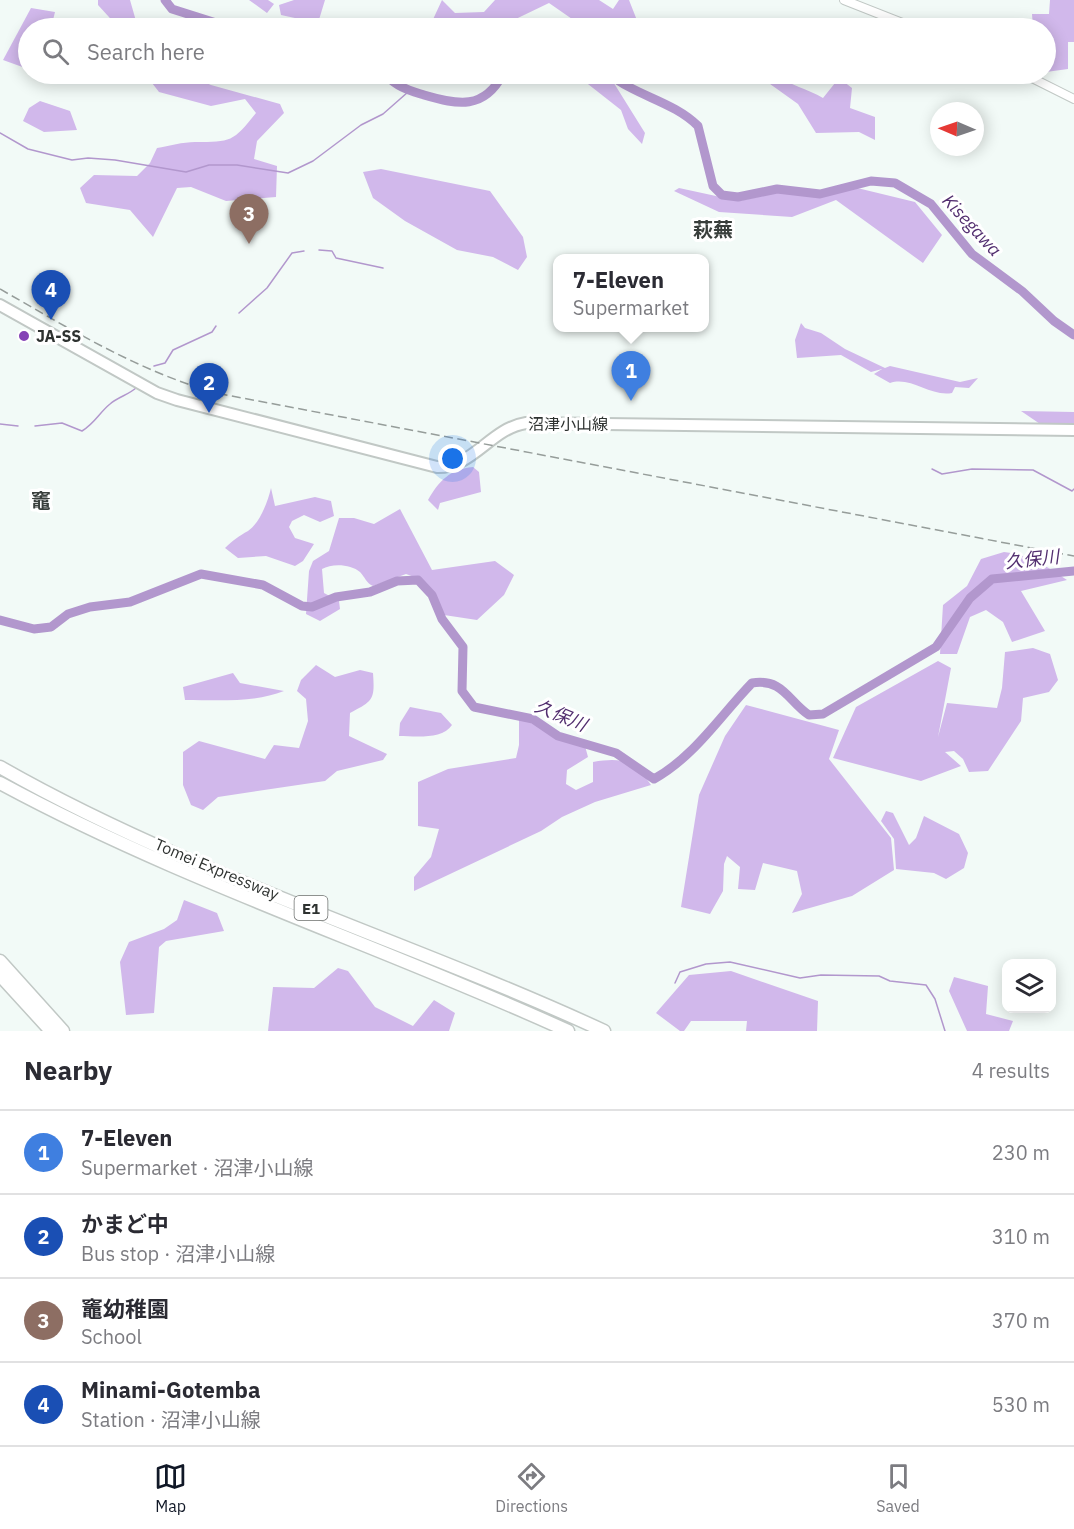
<!DOCTYPE html>
<meta charset="utf-8">
<style>
:root{--surface:#fff;--page:#f2f2f3;--text:#2b2b33;--muted:#7c7c81;--line:#e1e1e2;--accent:#111827}
body{margin:0;font-family:"IBM Plex Sans","Noto Sans JP",sans-serif;background:var(--page);color:var(--text)}
.controls{position:absolute;right:18px;bottom:18px;display:grid;overflow:hidden;border-radius:12px;box-shadow:0 3px 15px #0003}
.controls button{width:54px;height:54px;display:grid;place-items:center;padding:0;border:0;border-bottom:2px solid var(--line);background:var(--surface);color:var(--text);font:30px sans-serif}
.compass{position:absolute;left:930px;top:102px;width:54px;height:54px;border-radius:50%;background:var(--surface);box-shadow:0 3px 15px #0003;rotate:272deg}
.you{position:absolute;left:453px;top:459px;width:21px;height:21px;margin:-15px;border:4px solid #fff;border-radius:50%;background:#1a73e8;box-shadow:0 0 0 9px #1a73e833}
.badge{display:grid;place-items:center;width:39px;height:39px;border-radius:50%;background:var(--accent);color:#fff;font-size:20px;font-weight:700}
.pin{position:absolute;translate:-50% -50px;filter:drop-shadow(0 2px 3px #0008)}
.pin::after{content:'';position:absolute;top:32px;width:21px;height:18px;background:inherit;clip-path:polygon(0 0,100% 0,50% 100%)}
.popup{position:absolute;left:553px;top:254px;width:156px;height:78px;box-sizing:border-box;display:grid;place-content:center;border-radius:12px;background:var(--surface);filter:drop-shadow(0 2px 4px #0005);font-size:20px;white-space:nowrap;color:var(--muted)}
.popup b{font-size:22px;color:var(--text)}
.popup::after{content:'';position:absolute;left:50%;top:100%;margin-left:-12px;border:12px solid transparent;border-top-color:var(--surface)}
.list{margin:0;padding:0;list-style:none}
h2{display:flex;justify-content:space-between;align-items:center;height:78px;margin:0;padding:0 24px;font-size:26px}
h2 small{font-size:20px;font-weight:400;color:var(--muted)}
.list li{display:grid;grid-template-columns:39px 1fr auto;gap:18px;align-items:center;box-sizing:border-box;height:84px;padding:0 24px;border-top:2px solid var(--line)}
.list b{display:block;font-size:22px;white-space:nowrap}
.list p{margin:0;font-size:20px;white-space:nowrap;color:var(--muted)}
.list em{font-size:20px;font-style:normal;color:var(--muted)}
.icon{flex:none;width:33px;height:33px;fill:none;stroke:currentColor;stroke-width:2;stroke-linecap:round;stroke-linejoin:round}
.map{position:relative;flex:none;width:1074px;height:1031px;overflow:hidden}
.search{position:absolute;background:var(--surface);box-shadow:0 3px 15px #0003;left:18px;right:18px;top:18px;height:66px;display:flex;align-items:center;gap:15px;box-sizing:border-box;padding:0 21px;border-radius:33px;color:var(--muted);font-size:22px}
.sheet{height:414px;background:var(--surface)}
nav{display:flex;justify-content:space-around;align-items:center;box-sizing:border-box;height:84px;border-top:2px solid var(--line);background:var(--surface);font-size:16px;color:var(--muted)}
nav a{display:grid;justify-items:center;gap:3px}
nav .on{color:var(--accent)}
.map>svg:first-child{display:block}
.green{fill:#d1b8eb}
.lines{fill:none;stroke-linecap:round;stroke-linejoin:round}
.stream{stroke:#b297cd;stroke-width:1.5}
.river{stroke:#b297cd;stroke-width:9}
.minor-casing{stroke:#c1c8c5;stroke-width:10}
.major-casing{stroke:#c1c8c5;stroke-width:14}
.highway-casing{stroke:#c1c8c5;stroke-width:15}
.minor{stroke:#fff;stroke-width:8}
.major{stroke:#fff;stroke-width:10}
.highway{stroke:#fff;stroke-width:12}
.rail{stroke:#969d9a;stroke-width:1.5;stroke-dasharray:9 4.5;stroke-linecap:butt}
.poi-dot{fill:#8441b5;stroke:#fff;stroke-width:2}
.labels{text-anchor:middle;dominant-baseline:central;stroke-width:6;stroke-linejoin:round;paint-order:stroke}
.shield{fill:#fff;stroke:#6d706e;stroke-width:1.5}
.shield-label{font-size:15px;font-weight:bold;fill:#2e3230}
.poi-label{font-size:16px;font-weight:bold;fill:#2e3230;stroke:#fff;text-anchor:start}
.street-label{font-size:16px;fill:#2e3230;stroke:#fff}
.water-label{font-size:18px;font-style:italic;fill:#522e6f;stroke:#fff}
.quarter-label{font-size:20px;font-weight:bold;fill:#393f3c;stroke:#fff}
</style>
<div class="map">
<svg width="1074" height="1031" viewBox="0 0 1074 1031">
<rect width="100%" height="100%" fill="#f2faf7"/>
<path class="green" d="M98,0h32l8,28h-19l-21,-23z
M249,0h19l6,4 -7,9z
M294,0h31l-7,23 -37,-8 -2,-10z
M442,0l13,13 29,-1 11,-12h104l14,9 6,-9h10l11,28h-55l-36,-25 -52,25h-68z
M1050,0h24v42h-6v27l-22,3v-44h-13l-1,-14h17z
M31,8l24,4 -4,16h-23v41l-25,-9z
M145,74h42l24,11 69,19 4,9 -27,28 -3,18 23,7 -1,31 -50,4 -35,-14 -14,1 -24,49 -23,-27 -44,-7 -6,-15 14,-13 43,1 13,-13 7,-15c12,-2 26,-6 38,-6 36,0 38,0 61,-29l-11,-14 -34,7 -52,-14z
M578,74h25l9,6 33,53 -3,11 -14,-15 -7,-19 -42,-33z
M756,74h20c12,11 32,15 47,24l16,-20 13,10 -2,20 25,9v23l-16,-8 -43,1 -18,-29z
M40,101l30,10 7,19 -33,2 -21,-11 6,-13z
M381,169l109,22 33,46 4,20 -9,13 -25,-13 -36,-7 -52,-29 -32,-23 -10,-26z
M849,186l66,16 27,33 -19,28 -87,-63 -44,17 -73,-5 -45,-21 5,-3 60,13 37,-8h37z
M801,323l4,5 16,5 24,16 40,19 5,-2 70,16 18,-4 -9,10 -14,-1 -3,6c-22,4 -41,-17 -62,-10l-16,-9 8,-5 -11,3 -30,-17 -44,3 -2,-18z
M1021,411l53,1v16h-28z
M473,467l6,5 2,20 -41,11 -2,7 -10,-10c11,-19 22,-31 45,-33z
M271,488l4,18 40,-9 16,4 3,15 -14,6 -16,-7 -12,6 -3,6 6,11 19,6 -11,17 -8,5 -29,-10 -28,2 -13,-10c8,-8 14,-12 23,-17 12,-8 20,-30 23,-43z
M400,509l32,61 63,-9 19,14 -10,20 -27,25 -33,-5 -24,-36 -14,-5 -33,12c-7,-3 -8,-9 -13,-14 -9,-8 -28,-9 -38,-3l2,24 15,8 1,8 -20,12 -14,-7 3,-43 4,-10 16,-10 10,-33h15l20,6z
M1004,552c26,3 42,14 63,28l-46,11 24,40 -33,11 -9,-20 -17,-12 -16,7 -13,37h-17l3,-49 24,-19 14,-27z
M1033,648l17,6 8,26 -9,12 -26,6 -2,23 -33,50 -19,1 -6,-13 -9,-8 -9,1 16,14 -40,15 -88,-23 23,-51 82,-46 13,7 -13,69 9,-34 50,5 5,-20 3,-36z
M316,665l19,12 25,-7 13,3c2,27 0,28 -23,40l-1,23 38,18 -4,6 -46,11 -12,10 -107,16 -15,13 -12,-5 -8,-20v-33l16,-11 66,18 9,-14 25,3 9,-27 -2,-22 -9,-8 4,-11z
M233,673l7,10 44,8c-30,12 -67,9 -99,9l-2,-13z
M746,705l93,25 -10,29 62,79 3,32 -42,26 -60,17 10,-19 -5,-23 -34,-8 -8,27 -17,-1 2,-22 -13,-11 -3,8 -1,27 -13,23 -29,-7 18,-112 26,-59z
M410,707l31,6 11,12c-10,15 -37,11 -53,11l1,-13z
M527,717l58,29 3,11 -21,13 -1,14 10,6 17,-8v-20c30,-5 42,-1 58,23l-56,17 -33,15 -21,14 -127,60v-14l17,-20 8,-28 -21,-3v-44l30,-13 68,-11 3,-13v-25z
M886,811l7,2 16,32 7,-7 8,-22 35,18 9,19 -4,15 -18,11 -12,-6 -38,-4 -2,-30 -13,-18z
M184,900l33,13 7,18 -58,10 -7,6 -5,66 -28,2 -6,-53 9,-20 35,-13 13,-9z
M338,968l10,3 27,36 38,19 21,-26 21,13 -6,18h-181l5,-44 41,1z
M731,971l87,30 -1,30h-71l1,-10h-56l-7,10h-4l-24,-18 33,-38z
M954,977l34,9 -2,28 27,7 -4,10h-42l-18,-40z"/>
<g class="lines">
<path class="stream" d="M0,133l28,16 44,11 16,-2 27,2 71,12 23,-7h28l51,8 25,-12 48,-36 22,-11 25,-22
M319,250l13,1 4,7 47,10
M239,313l28,-25 25,-35 12,-2
M154,366l11,-3 8,-13 39,-18 4,-6
M0,424l18,2
M35,426l27,-3 20,8c13,-8 17,-18 28,-27 8,-7 18,-9 26,-16
M932,469l10,5 30,-5 61,1 39,21 2,-2
M675,983l5,-11 26,-8 24,-2 70,16 21,-3 58,1 11,5 36,4 9,14 10,32"/>
<path class="river" d="M165,0l7,9 60,19
M546,28h13
M384,74c16,14 21,15 40,21 34,10 60,15 79,-21
M610,74c25,22 63,27 88,52l15,60 9,9 16,2 39,-8 43,5 51,-13 24,2 36,21 41,50 50,37 32,30 20,14
M0,620l34,9 17,-2 17,-13 22,-7 40,-5 71,-28 62,11 39,21 10,1 24,-10 34,-5 27,-11 21,-1 14,15 10,24 21,28 -1,44 12,16 59,12 25,17 58,17 38,26c41,-23 66,-63 98,-96 31,-5 36,18 57,32l14,-1 113,-67 34,-49 22,-19 82,-8"/>
<defs>
<path id="minor" d="M844,0l71,28
M1024,74l50,25"/>
<path id="major" d="M0,305l157,88 20,7 260,67c36,1 54,-39 89,-44l548,7"/>
<path id="highway" d="M0,767c191,109 405,172 604,264
M0,783c183,99 380,162 568,248
M0,961l63,70
M0,975l51,56"/>
</defs>
<use href="#minor" class="minor-casing"/>
<use href="#major" class="major-casing"/>
<use href="#highway" class="highway-casing"/>
<use href="#minor" class="minor"/>
<use href="#major" class="major"/>
<use href="#highway" class="highway"/>
<path class="rail" d="M0,289c70,40 138,82 216,104l858,163"/>
</g>
<circle class="poi-dot" cx="24" cy="336" r="6"/>
<g class="labels">
<rect class="shield" x="294.5" y="896" width="33" height="24" rx="4.5"/>
<g class="shield-label">
<text x="311" y="908">E1</text>
</g>
<g class="poi-label">
<text x="36" y="336">JA-SS</text>
</g>
<g class="street-label">
<text x="568" y="424">沼津小山線</text>
<text transform="translate(217 869) rotate(23)">Tomei Expressway</text>
</g>
<g class="water-label">
<text transform="translate(972 225) rotate(47)">Kisegawa</text>
<text transform="translate(1032 559) rotate(-6)">久保川</text>
<text transform="translate(561 715) rotate(23)">久保川</text>
</g>
<g class="quarter-label">
<text x="713" y="229">萩蕪</text>
<text x="41" y="500">竈</text>
</g>
</g>
</svg>
<div class="controls">
<button><svg class="icon" aria-label="layers" viewBox="0 0 24 24"><path d="M12 4l9 5-9 5-9-5zM3 14l9 5 9-5"/></svg></button>
</div>
<svg class="compass" viewBox="-18 -18 36 36"><path d="M0-13l5 13h-10z" fill="#e53935"/><path d="M0 13l5-13h-10z" fill="#7c7c81"/></svg>
<div class="you"></div>
<div class="pin badge" style="left:631px;top:401px;background:#3f7fe0">1</div>
<div class="popup"><b>7-Eleven</b>Supermarket</div>
<div class="pin badge" style="left:209px;top:413px;background:#1a4fb4">2</div>
<div class="pin badge" style="left:249px;top:244px;background:#8d6e63">3</div>
<div class="pin badge" style="left:51px;top:320px;background:#1a4fb4">4</div>
<div class="search"><svg class="icon" aria-label="search" viewBox="0 0 24 24"><circle cx="10" cy="10" r="6"/><path d="M15 15l6 6"/></svg>Search here</div>
</div>
<section class="sheet">
<h2>Nearby<small>4 results</small></h2>
<ul class="list">
<li><span class="badge" style="background:#3f7fe0">1</span><div><b>7-Eleven</b><p>Supermarket · 沼津小山線</p></div><em>230 m</em></li>
<li><span class="badge" style="background:#1a4fb4">2</span><div><b>かまど中</b><p>Bus stop · 沼津小山線</p></div><em>310 m</em></li>
<li><span class="badge" style="background:#8d6e63">3</span><div><b>竈幼稚園</b><p>School</p></div><em>370 m</em></li>
<li><span class="badge" style="background:#1a4fb4">4</span><div><b>Minami-Gotemba</b><p>Station · 沼津小山線</p></div><em>530 m</em></li>
</ul>
</section>
<nav>
<a class="on"><svg class="icon" aria-label="map" viewBox="0 0 24 24"><path d="M3 6l6-2 6 2 6-2v14l-6 2-6-2-6 2zM9 4v14M15 6v14"/></svg>Map</a>
<a><svg class="icon" aria-label="directions" viewBox="0 0 24 24"><path d="M12 3l9 9-9 9-9-9zM9 14v-3h6M13 9l2 2-2 2"/></svg>Directions</a>
<a><svg class="icon" aria-label="saved" viewBox="0 0 24 24"><path d="M7 4h10v16l-5-4-5 4z"/></svg>Saved</a>
</nav>
